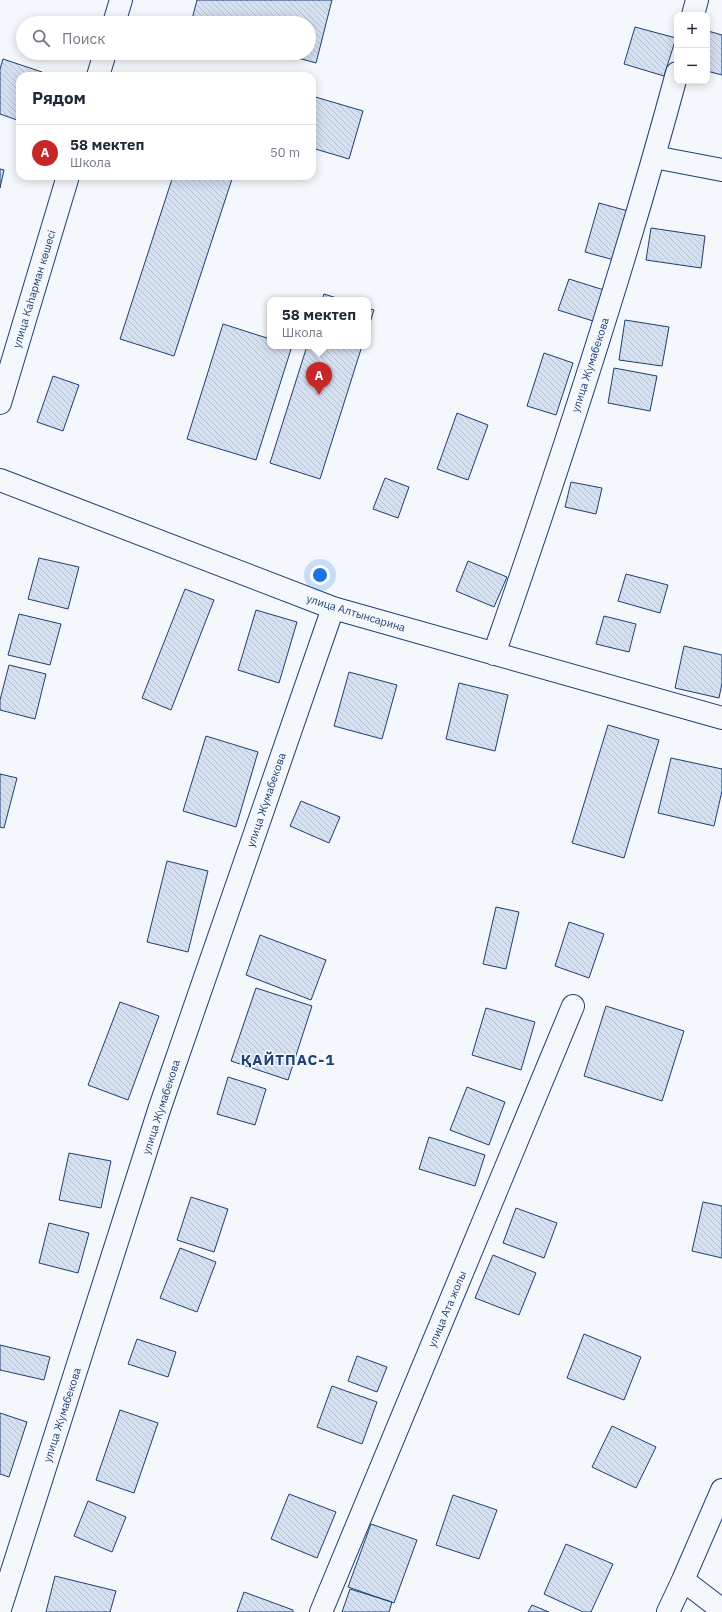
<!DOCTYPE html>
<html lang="ru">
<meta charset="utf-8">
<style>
:root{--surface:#fff;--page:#f6f6f7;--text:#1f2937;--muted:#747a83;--line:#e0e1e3;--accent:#c62828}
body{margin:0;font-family:"IBM Plex Sans",sans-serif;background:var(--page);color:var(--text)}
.controls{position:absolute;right:12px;top:12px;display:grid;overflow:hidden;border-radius:8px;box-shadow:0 2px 10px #0003}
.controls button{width:36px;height:36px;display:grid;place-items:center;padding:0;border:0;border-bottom:1px solid var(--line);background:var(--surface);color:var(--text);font:20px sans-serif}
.you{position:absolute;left:320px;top:575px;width:14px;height:14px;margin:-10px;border:3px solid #fff;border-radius:50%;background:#1a73e8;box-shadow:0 0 0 6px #1a73e833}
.badge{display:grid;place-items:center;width:26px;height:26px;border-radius:50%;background:var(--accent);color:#fff;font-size:13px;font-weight:700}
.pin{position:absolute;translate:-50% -33px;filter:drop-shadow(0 1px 2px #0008)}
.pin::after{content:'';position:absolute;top:21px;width:14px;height:12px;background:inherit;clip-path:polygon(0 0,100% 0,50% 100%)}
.popup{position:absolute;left:267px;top:297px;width:104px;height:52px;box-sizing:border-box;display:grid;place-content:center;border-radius:8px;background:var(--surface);filter:drop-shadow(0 1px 3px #0005);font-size:13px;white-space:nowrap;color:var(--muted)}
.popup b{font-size:15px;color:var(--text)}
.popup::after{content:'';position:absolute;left:50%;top:100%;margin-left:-8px;border:8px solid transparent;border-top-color:var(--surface)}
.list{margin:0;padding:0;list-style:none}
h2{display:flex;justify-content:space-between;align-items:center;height:52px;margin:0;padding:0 16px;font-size:17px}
h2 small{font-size:13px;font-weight:400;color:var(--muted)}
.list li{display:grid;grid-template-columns:26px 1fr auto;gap:12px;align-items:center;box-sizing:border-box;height:56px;padding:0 16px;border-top:1px solid var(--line)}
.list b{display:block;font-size:15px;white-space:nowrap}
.list p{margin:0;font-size:13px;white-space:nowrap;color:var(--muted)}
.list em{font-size:13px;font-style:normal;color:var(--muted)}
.icon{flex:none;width:22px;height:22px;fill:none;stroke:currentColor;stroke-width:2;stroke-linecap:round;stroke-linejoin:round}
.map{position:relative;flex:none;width:722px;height:1612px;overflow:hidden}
.search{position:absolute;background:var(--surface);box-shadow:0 2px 10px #0003;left:16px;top:16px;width:300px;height:44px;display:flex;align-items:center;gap:10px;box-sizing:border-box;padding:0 14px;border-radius:22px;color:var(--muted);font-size:15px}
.panel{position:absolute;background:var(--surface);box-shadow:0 2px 10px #0003;left:16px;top:72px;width:300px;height:108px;border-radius:12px}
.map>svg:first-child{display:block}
.building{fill:url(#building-back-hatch);stroke:#1d3f73}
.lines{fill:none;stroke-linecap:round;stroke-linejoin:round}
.minor-casing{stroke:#1d3f73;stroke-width:24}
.minor{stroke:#f4f7fb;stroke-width:22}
.labels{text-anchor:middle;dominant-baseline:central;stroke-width:3;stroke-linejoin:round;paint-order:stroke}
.street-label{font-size:11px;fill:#1d3f73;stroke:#f4f7fb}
.district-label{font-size:15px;font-weight:bold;letter-spacing:1px;fill:#1d3f73;stroke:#f4f7fb}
</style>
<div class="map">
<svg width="722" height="1612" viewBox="0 0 722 1612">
<defs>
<pattern id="building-back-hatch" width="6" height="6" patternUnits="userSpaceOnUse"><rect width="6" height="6" fill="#d5e0f0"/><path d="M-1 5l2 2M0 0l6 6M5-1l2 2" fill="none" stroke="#b6c1d1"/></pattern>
</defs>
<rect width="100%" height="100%" fill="#f4f7fb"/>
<path class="building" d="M197,0h135l-16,63 -36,-10h29v-30h-118z
M635,27l41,11 -12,38 -40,-12z
M708,31l14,4v40l-15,-4z
M3,59l39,13 -1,4h-21v45l-20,-7v-45z
M312,96l51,15 -14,48 -37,-11z
M0,169l4,1 -4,18z
M173,176h60l-59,180 -54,-17z
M599,203l29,8 -14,49 -29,-8z
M651,228l54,8 -4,32 -55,-8z
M569,279l35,11 -11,31 -35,-11z
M324,294l19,6h-21z
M368,308l6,2 -6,19z
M625,320l44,7 -7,39 -43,-6z
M223,324l47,15v7h22l-36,114 -69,-21z
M307,346h55l-42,133 -50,-16z
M544,353l29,10 -17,52 -29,-9z
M614,368l43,8 -7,35 -42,-8z
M53,376l26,9 -16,46 -26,-9z
M457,413l31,12 -20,55 -31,-11z
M385,478l24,9 -11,31 -25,-9z
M571,482l31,6 -6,26 -31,-7z
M39,558l40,9 -11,42 -40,-10z
M468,561l39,16 -13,30 -38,-16z
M626,574l42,11 -8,28 -42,-12z
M185,589l29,11 -43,110 -29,-12z
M256,610l41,12 -18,61 -41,-13z
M19,614l42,10 -11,41 -42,-10z
M604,616l32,8 -7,28 -33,-8z
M684,646l38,9v28l-3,15 -44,-10z
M9,665l37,9 -11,45 -35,-9v-10z
M349,672l48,13 -15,54 -48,-13z
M459,683l49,12 -13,56 -49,-12z
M608,725l51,15 -35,118 -52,-15z
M206,736l52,16 -22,75 -53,-16z
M671,758l51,11v22l-8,35 -56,-13z
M0,774l17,4 -13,50 -4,-1z
M301,801l39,16 -11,26 -39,-17z
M167,861l41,10 -20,81 -41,-10z
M496,907l23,5 -13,57 -23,-5z
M569,922l35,12 -15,44 -34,-12z
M260,935l66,25 -15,40 -65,-25z
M256,988l56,18 -24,74 -57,-19z
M120,1002l39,14 -31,84 -40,-15z
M606,1006l78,25 -22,70 -78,-25z
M486,1008l49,14 -14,48 -49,-15z
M228,1077l38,12 -11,36 -38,-11z
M467,1087l38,15 -16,43 -39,-15z
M429,1137l56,18 -10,31 -56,-17z
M69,1153l42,8 -10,47 -42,-8z
M191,1197l37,12 -14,43 -37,-12z
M703,1202l19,4v52l-30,-7z
M516,1208l41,15 -13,35 -41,-15z
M49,1223l40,10 -11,40 -39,-10z
M180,1248l36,14 -19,50 -37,-14z
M493,1255l43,18 -17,42 -44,-17z
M584,1334l57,23 -17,43 -57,-22z
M137,1339l39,13 -8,25 -40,-13z
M0,1345l50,12 -6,23 -44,-10z
M357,1356l30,11 -10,25 -29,-11z
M332,1386l45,16 -15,42 -45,-17z
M120,1410l38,13 -24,70 -38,-13z
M0,1413l27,9 -18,55 -9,-3z
M612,1426l44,21 -20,41 -44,-21z
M289,1494l47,18 -19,46 -46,-19z
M453,1495l44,15 -18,49 -43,-14z
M88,1501l38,16 -14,35 -38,-16z
M371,1524l46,16 -23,63 -46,-16z
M566,1544l47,20 -22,48h-8l-39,-18z
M55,1576l61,15 -6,21h-64z
M350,1589l42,13 -3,10h-47z
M244,1592l49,18v2h-56z
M532,1605l17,7h-21z"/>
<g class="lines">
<defs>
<path id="minor" d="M693,15l4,-15
M114,23l7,-23
M98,76l7,-23
M654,157l68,13
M0,403l68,-227
M0,480l333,128 389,110
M494,654c67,-192 130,-385 183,-581
M683,1580l39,30
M0,1609l160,-502 173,-499
M321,1612l252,-606
M668,1612l15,-32 39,-90"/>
</defs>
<use href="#minor" class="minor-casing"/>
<use href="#minor" class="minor"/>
</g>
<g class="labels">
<g class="street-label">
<text transform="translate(34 289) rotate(-73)">улица Каһарман көшесі</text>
<text transform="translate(590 365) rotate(-72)">улица Жумабекова</text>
<text transform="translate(356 613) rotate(17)">улица Алтынсарина</text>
<text transform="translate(266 800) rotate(-71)">улица Жумабекова</text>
<text transform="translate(161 1107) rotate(-72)">улица Жумабекова</text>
<text transform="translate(447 1309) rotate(-67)">улица Ата жолы</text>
<text transform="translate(62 1415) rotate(-72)">улица Жумабекова</text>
</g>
<g class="district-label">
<text x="288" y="1059">ҚАЙТПАС-1</text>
</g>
</g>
</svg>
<div class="controls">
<button>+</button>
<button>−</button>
</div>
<div class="you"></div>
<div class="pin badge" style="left:319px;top:395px">A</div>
<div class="popup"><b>58 мектеп</b>Школа</div>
<div class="search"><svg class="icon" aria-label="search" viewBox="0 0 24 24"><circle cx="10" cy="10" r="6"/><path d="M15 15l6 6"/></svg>Поиск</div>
<section class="panel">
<h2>Рядом<small></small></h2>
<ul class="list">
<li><span class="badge">A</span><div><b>58 мектеп</b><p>Школа</p></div><em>50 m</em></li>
</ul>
</section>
</div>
